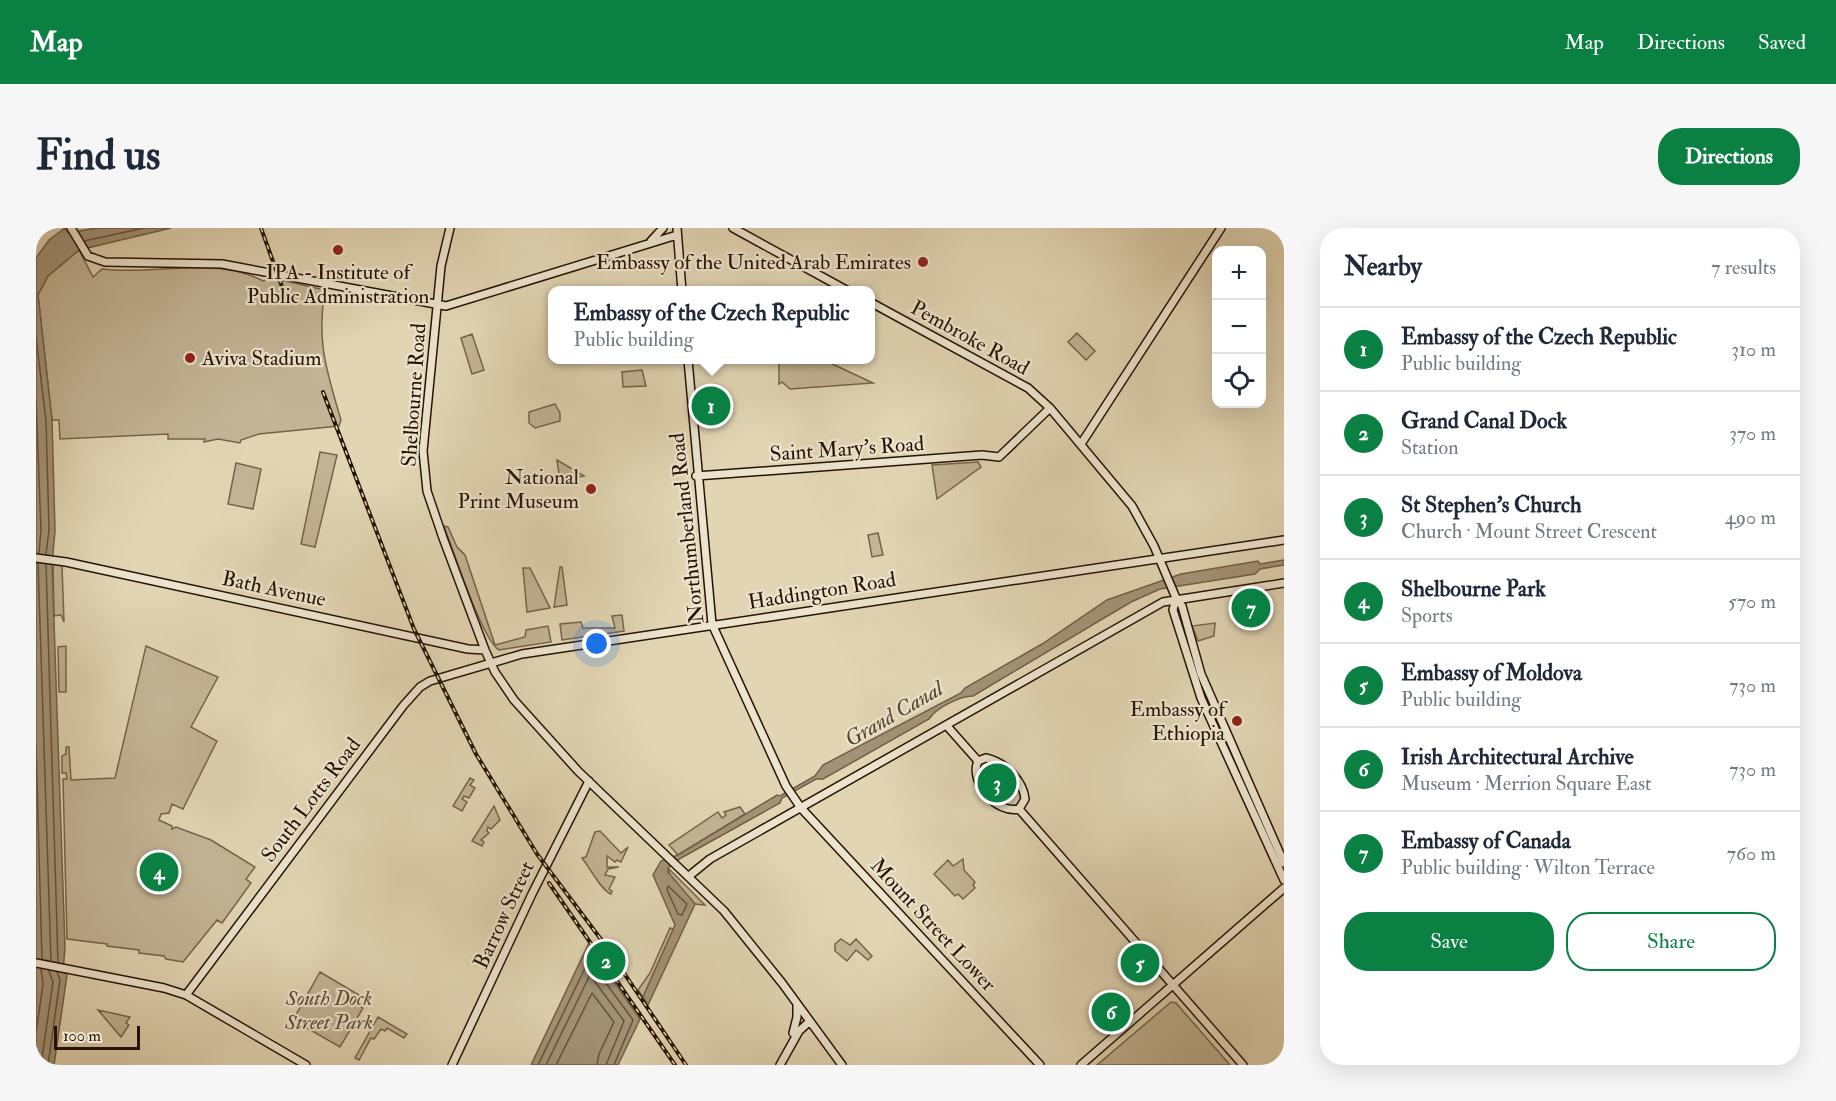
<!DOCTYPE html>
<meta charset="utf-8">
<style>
:root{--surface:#fff;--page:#f6f6f7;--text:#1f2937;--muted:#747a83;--line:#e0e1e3;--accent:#0b8043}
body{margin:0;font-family:"IM FELL Double Pica",serif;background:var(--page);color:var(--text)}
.controls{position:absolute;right:18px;top:18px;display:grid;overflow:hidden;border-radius:12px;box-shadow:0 6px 24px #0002}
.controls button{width:54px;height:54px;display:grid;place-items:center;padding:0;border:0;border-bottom:2px solid var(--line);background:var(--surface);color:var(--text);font:30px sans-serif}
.scale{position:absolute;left:18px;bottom:15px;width:86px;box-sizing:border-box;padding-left:6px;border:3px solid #281200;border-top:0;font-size:16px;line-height:21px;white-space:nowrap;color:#281200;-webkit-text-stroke:4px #ece4ce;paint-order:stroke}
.you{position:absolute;left:561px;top:416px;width:21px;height:21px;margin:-15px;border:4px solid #fff;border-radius:50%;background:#1a73e8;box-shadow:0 0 0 9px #1a73e833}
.badge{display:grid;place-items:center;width:39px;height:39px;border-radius:50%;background:var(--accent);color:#fff;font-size:20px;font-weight:700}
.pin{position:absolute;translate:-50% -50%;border:3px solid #fff;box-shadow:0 2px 6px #0006}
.popup{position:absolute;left:512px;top:58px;width:327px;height:78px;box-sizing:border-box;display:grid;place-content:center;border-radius:12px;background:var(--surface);filter:drop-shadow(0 2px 4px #0005);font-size:20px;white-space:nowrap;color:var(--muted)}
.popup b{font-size:22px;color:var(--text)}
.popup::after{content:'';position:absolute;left:50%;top:100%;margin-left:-12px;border:12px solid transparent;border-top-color:var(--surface)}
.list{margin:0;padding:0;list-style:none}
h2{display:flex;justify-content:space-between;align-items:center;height:78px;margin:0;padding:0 24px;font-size:26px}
h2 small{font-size:20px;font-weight:400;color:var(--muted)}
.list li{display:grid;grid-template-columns:39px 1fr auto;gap:18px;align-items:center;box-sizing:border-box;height:84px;padding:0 24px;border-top:2px solid var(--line)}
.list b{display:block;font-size:22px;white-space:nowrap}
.list p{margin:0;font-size:20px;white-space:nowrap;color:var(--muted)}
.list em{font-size:20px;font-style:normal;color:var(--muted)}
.actions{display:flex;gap:12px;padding:18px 24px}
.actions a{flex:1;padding:14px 0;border:2px solid var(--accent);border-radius:24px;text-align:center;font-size:21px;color:var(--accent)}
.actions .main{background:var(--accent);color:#fff}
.icon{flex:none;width:33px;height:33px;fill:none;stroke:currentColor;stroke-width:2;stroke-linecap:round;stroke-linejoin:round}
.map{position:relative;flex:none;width:1248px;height:837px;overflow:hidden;border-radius:24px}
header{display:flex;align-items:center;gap:36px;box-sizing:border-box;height:84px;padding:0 30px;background:var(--accent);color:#fff}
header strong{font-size:28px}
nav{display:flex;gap:33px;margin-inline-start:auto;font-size:21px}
.intro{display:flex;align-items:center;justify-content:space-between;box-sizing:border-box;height:144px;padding:0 36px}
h1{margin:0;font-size:42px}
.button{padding:15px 27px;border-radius:24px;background:var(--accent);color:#fff;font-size:21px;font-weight:700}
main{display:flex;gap:36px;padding:0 36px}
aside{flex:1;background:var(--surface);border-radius:24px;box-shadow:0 6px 24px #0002}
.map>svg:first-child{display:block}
.green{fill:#c2b495;stroke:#75634a;stroke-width:1.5}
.water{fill:#a29376;stroke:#715f47;stroke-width:1.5}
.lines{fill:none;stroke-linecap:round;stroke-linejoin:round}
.shore{stroke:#65523b;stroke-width:1.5}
.secondary-casing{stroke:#281200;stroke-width:10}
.secondary{stroke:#ece4ce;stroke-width:7}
.rail-casing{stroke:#281200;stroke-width:4}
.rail{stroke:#ece4ce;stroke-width:1.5;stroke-dasharray:4.5;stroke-linecap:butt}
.poi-dot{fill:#8f2418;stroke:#ece4ce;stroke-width:2}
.labels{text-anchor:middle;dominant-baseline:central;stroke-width:4.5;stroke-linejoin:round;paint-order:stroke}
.poi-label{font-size:21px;fill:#281200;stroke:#ece4ce;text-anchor:end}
.street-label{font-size:21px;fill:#281200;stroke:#ece4ce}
.park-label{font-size:21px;font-style:italic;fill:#5e4b34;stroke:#ece4ce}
.water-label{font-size:22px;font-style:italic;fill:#59462f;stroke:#ece4ce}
</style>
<header>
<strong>Map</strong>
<nav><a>Map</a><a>Directions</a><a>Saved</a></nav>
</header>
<div class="intro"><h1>Find us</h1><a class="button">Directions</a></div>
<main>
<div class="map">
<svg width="1248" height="837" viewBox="0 0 1248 837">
<rect width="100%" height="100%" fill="#e1d5b3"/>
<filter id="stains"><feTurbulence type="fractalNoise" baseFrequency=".00333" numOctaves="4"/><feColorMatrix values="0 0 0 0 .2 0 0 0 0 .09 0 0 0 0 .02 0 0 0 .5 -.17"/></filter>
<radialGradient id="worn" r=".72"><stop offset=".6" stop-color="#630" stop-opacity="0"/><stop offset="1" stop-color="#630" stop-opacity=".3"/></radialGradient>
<path class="green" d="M43,22l14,27 9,-8c53,7 112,-14 161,12l9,-3 53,12c-9,51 2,82 16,130l-2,6 -80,8 -18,6 -1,3 -22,-4 -14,3 1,-3h-37v-5l-108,5 -1,-19h-7l-14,-125 10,-19z
M1041,105l18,18 -9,9 -18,-18z
M436,106l12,36 -12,4 -11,-36z
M743,132h45l49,23 -83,6 -8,-7 -3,2z
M606,142l4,16 -23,1 -1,-15z
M519,176l5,9v8l-25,7 -6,-5v-11z
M284,224l17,3 -22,92 -14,-3z
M521,232l27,16 -24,5z
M942,234l3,5 -44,32 -5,-34z
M200,235l25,6 -8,40 -25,-5z
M408,298l4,1 9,20 8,8 30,90 30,-8 1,-7 22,-4 3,16 -52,8c-17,-10 -46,-101 -55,-124z
M842,305l5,22 -11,2 -4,-22z
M17,336l9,2 2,56 -3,-7 -7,1z
M524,339h2l5,38 -13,2z
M487,340h7l20,40 -23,4z
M586,387l2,16 -62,9 -2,-16 21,-2 2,6h32l-3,-12z
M1179,395l-1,13 -16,5 -6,-15z
M30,418v46h-7l-1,-45z
M110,418l72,31 -27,50 26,14 -34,68 -11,-5 -3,9 -8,1 -2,6 13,6v3l4,-2 35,13 44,27 -9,12 5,4 -29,40 -5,-3 -34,42 -17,-3 -2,-3 -25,-3v-3l-32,-4v-2l-40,-5 -4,-160h4l-1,-6h-4v-17l4,-2v-7h3l2,33 44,-2z
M434,550l4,2 -4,5 5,3 -6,10 -5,-2 -2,3 5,3 -5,9 -9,-5z
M458,578l6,14 -9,9 -3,-2 -1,4 2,2 -8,7 3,2 -2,4 -10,-5z
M704,579l5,7 -67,41 -9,-10 49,-33 4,6 4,-3 -2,-3z
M564,603l21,22 7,-6 -7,15 -4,-2 -2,2 -8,-6v11h12l-11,2 -3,6 10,2 -6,12 3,2 -1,3c-10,-4 -21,-26 -29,-36l4,-1 9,-25z
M927,631l1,11 11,12 -2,3 2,3 -12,11 -5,-5 -3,2 -21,-22 14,-14 5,6z
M632,640l37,37 -10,-1 -25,-28z
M634,700l4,1 -31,68 -5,-7 12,-17z
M805,711l9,6 6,-6 16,17 -4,4 -12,-10 -9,11 -12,-10v-7z
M284,744l39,23 -4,8 8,5 -23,39 -47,-27z
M1135,774l5,1 54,62h-133z
M62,782l32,7 -4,6 3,2 -8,12z
M342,789l29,17 -3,4 -17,-10 -2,3 -4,-2 -7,10 -3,-1 -12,22 -4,-2z"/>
<path class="water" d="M29,0l3,5 29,-5h74l-92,22 -31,26 -10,19 14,125 3,111 -3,32 13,384 -2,25 4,3 -13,90h-18v-807l13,-18z
M1248,332v5l-24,4 -5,5 -95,15 -29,13 -158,94c-13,0 -37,12 -44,23l-106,60h-7l-34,19 -2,5 -99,55 -13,10v4l27,32 -47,101 -5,-8 32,-72 -22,-50 8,-14 17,-6 99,-60 3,1 35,-20 8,-11 138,-72 4,-5 77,-44 65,-44 74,-26 77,-13 2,3z
M552,717l52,74 -22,46h-87z"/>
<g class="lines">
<path class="shore" d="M48,13l60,-13
M0,109l10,84 3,109 -3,24
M0,170l5,132 -2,23
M2,335l13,398
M10,336l12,398
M0,517l6,214
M632,658l19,18 -5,11 -4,-1 -11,-24z
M0,805l7,-49 -2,-15
M5,837l12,-83 -4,-11
M12,837l12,-85 -3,-8
M502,837l51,-105 44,60 -19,45
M510,837l44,-90 34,46 -18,44
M520,837l36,-72 22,29 -15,32 -2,11"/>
<defs>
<path id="secondary" d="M35,0l17,28 17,6 117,2 224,42 231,-71
M414,0l-9,38 -18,185 4,40 16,47 42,112 10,22 19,28 64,71 146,140 58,72 60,82
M641,0l5,63
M697,0l115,63
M615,13l12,-13
M834,74l158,86 22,20 82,98 22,40 22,52 6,8 19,68 83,189
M652,132l24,264 74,162 15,22 239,257
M1045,216l140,-216
M660,248l286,-21 17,2 51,-49
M0,330l30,4 402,87 17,1
M1140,370l-3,12 28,88 83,182
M911,498l31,35
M950,530c18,4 37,22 39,41l-6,10c-23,5 -50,-27 -41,-48z
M983,581l224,256
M653,648l21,-17 453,-257 121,-19
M0,735l128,25 22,7 120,70
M150,767l217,-289 17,-19 10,-6 92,-27 762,-114
M757,805l4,-16v-13
M416,837l80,-171 57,-113
M744,837l19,-34 10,-9
M1045,837l203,-177"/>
</defs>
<use href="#secondary" class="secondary-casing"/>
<use href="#secondary" class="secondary"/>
<defs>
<path id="rail" d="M225,0l24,67
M287,164l91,237 62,125 61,100 66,88 83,123
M513,655l126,182"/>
</defs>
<use href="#rail" class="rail-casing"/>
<use href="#rail" class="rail"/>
</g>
<g class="poi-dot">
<circle cx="302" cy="22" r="6"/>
<circle cx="887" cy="34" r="6"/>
<circle cx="154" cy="130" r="6"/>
<circle cx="555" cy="261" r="6"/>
<circle cx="1201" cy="493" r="6"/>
</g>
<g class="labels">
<g class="poi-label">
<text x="875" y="34">Embassy of the United Arab Emirates</text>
<text x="302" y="44" text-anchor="middle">IPA - Institute of<tspan x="302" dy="24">Public Administration</tspan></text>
<text x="166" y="130" text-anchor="start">Aviva Stadium</text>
<text x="543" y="249">National<tspan x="543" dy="24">Print Museum</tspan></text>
<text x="1189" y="481">Embassy of<tspan x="1189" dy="24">Ethiopia</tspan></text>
</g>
<g class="street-label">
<text transform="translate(934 110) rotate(29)">Pembroke Road</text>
<text transform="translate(378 167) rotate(-86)">Shelbourne Road</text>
<text transform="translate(811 221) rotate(-4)">Saint Mary's Road</text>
<text transform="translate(651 300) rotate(-96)">Northumberland Road</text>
<text transform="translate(238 361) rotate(12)">Bath Avenue</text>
<text transform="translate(786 363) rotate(-9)">Haddington Road</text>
<text transform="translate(275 572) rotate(-53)">South Lotts Road</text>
<text transform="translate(468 687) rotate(-65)">Barrow Street</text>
<text transform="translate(897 697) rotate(47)">Mount Street Lower</text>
</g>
<g class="park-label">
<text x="293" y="770">South Dock<tspan x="293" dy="24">Street Park</tspan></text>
</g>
<g class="water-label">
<text transform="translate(858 486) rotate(-30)">Grand Canal</text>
</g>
</g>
<rect width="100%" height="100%" filter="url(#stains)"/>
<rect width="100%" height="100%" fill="url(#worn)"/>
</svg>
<div class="controls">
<button>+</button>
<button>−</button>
<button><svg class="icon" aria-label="locate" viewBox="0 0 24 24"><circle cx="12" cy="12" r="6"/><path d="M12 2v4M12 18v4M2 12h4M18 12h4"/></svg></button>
</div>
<div class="scale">100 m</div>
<div class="you"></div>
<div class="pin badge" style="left:675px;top:178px">1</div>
<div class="popup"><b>Embassy of the Czech Republic</b>Public building</div>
<div class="pin badge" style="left:570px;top:733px">2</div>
<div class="pin badge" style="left:961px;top:555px">3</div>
<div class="pin badge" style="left:123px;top:644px">4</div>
<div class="pin badge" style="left:1104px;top:735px">5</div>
<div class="pin badge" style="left:1075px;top:784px">6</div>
<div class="pin badge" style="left:1215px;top:380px">7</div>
</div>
<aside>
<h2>Nearby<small>7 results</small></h2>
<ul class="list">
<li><span class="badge">1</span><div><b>Embassy of the Czech Republic</b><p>Public building</p></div><em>310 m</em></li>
<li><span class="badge">2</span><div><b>Grand Canal Dock</b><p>Station</p></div><em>370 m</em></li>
<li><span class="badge">3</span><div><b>St Stephen's Church</b><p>Church · Mount Street Crescent</p></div><em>490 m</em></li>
<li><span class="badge">4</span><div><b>Shelbourne Park</b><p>Sports</p></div><em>570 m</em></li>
<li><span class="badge">5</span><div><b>Embassy of Moldova</b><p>Public building</p></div><em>730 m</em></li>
<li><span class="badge">6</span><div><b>Irish Architectural Archive</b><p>Museum · Merrion Square East</p></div><em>730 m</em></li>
<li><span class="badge">7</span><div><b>Embassy of Canada</b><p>Public building · Wilton Terrace</p></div><em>760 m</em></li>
</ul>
<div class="actions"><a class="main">Save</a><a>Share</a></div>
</aside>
</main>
